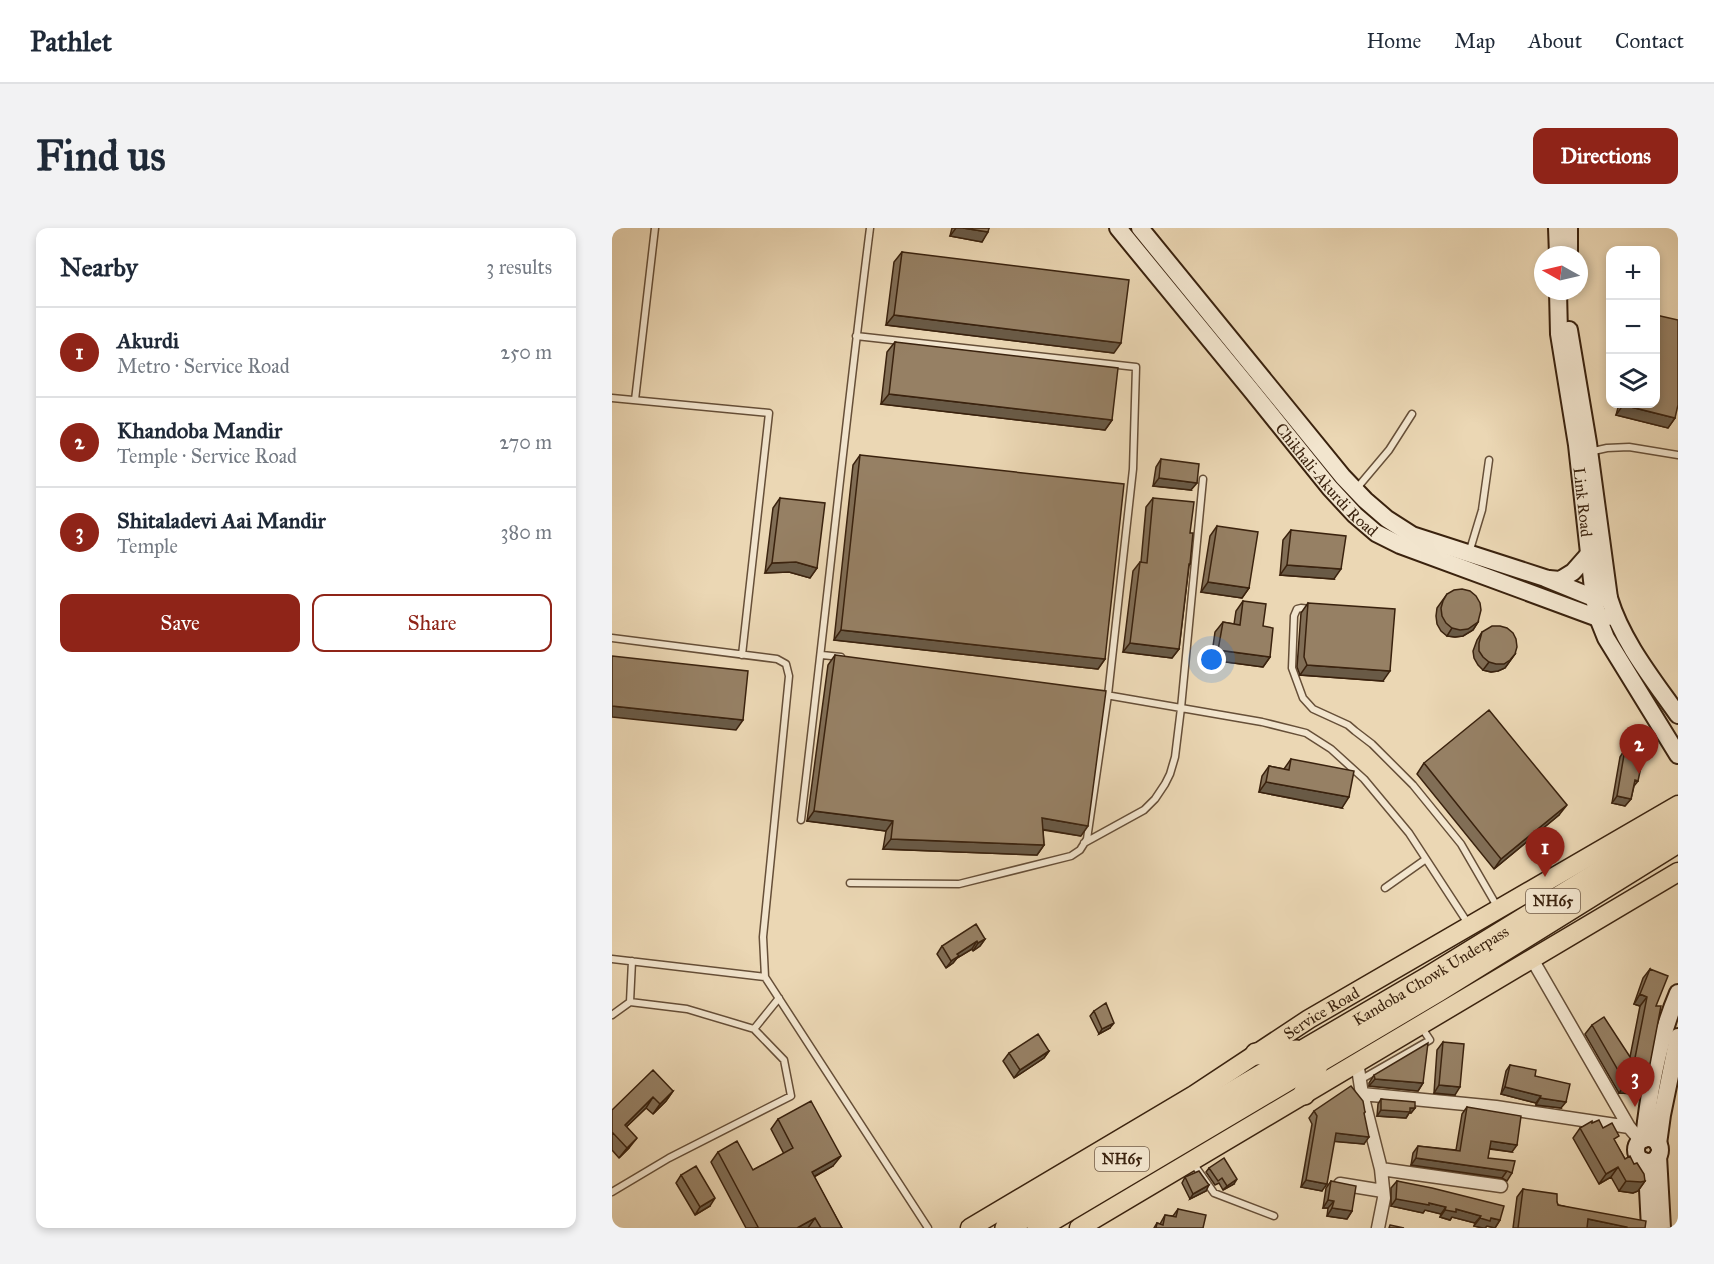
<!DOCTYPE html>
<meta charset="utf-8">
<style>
:root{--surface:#fff;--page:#f2f2f3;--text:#1f2937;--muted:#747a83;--line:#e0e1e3;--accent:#8f2418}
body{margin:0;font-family:"IM FELL Great Primer",serif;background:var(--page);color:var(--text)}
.controls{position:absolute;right:18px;top:18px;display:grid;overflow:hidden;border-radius:12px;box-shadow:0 3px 9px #0003}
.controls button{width:54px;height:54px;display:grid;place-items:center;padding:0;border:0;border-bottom:2px solid var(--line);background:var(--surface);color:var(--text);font:30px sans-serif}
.compass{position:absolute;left:922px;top:18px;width:54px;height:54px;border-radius:50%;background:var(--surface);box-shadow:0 3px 9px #0003;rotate:278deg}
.you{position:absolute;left:600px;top:432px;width:21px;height:21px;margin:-15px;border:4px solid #fff;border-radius:50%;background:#1a73e8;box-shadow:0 0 0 9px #1a73e833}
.badge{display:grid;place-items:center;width:39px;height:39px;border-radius:50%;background:var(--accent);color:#fff;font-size:20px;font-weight:700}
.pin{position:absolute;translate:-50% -50px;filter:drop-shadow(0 2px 3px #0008)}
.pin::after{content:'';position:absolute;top:32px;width:21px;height:18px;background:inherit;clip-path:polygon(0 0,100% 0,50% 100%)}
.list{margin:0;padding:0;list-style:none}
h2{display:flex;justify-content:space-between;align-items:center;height:78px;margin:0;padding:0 24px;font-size:26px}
h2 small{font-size:20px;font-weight:400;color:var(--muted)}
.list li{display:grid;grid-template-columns:39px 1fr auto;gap:18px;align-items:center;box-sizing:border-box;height:90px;padding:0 24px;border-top:2px solid var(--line)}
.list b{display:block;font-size:22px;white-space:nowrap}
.list p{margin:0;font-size:20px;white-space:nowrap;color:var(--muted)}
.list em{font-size:20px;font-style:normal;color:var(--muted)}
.actions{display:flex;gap:12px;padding:18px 24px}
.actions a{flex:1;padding:14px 0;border:2px solid var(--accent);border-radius:12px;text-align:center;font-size:21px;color:var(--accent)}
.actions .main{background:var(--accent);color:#fff}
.icon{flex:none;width:33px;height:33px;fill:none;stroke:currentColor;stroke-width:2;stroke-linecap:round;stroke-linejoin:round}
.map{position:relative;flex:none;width:1066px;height:1000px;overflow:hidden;border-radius:12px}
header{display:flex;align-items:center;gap:36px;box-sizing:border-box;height:84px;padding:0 30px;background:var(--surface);border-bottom:2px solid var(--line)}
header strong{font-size:28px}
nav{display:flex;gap:33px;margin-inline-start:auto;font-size:21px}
.intro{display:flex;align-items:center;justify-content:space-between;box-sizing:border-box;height:144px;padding:0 36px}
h1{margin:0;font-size:42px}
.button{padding:15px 27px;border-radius:12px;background:var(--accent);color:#fff;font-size:21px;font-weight:700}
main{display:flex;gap:36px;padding:0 36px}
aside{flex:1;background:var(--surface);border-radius:12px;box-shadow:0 3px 9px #0003}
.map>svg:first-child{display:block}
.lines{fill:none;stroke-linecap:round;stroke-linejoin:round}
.lane-casing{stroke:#664f38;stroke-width:9}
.street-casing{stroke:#664f38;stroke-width:15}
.secondary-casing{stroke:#3a220e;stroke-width:20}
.primary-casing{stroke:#3a220e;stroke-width:21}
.highway-casing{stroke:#3a220e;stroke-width:24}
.lane{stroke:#f2e5ce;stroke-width:6}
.street{stroke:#f2e5ce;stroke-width:12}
.secondary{stroke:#f2e5ce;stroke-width:16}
.primary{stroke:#ebd7b4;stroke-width:18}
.highway{stroke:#ebd7b4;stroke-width:21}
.wall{fill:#816e56;stroke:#3a220e;stroke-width:1.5}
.shaded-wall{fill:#695a46;stroke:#3a220e;stroke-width:1.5}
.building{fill:#968064;stroke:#3a220e;stroke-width:1.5}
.labels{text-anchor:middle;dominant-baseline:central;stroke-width:6;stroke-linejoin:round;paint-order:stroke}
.shield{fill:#f2e5ce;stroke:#715c48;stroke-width:1.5}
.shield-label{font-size:15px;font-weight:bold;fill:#3a220e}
.street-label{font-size:16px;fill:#3a220e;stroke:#f2e5ce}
</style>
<header>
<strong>Pathlet</strong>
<nav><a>Home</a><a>Map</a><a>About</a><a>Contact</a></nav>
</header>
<div class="intro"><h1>Find us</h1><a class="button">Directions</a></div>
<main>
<aside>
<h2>Nearby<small>3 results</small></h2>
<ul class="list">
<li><span class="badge">1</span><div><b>Akurdi</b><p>Metro · Service Road</p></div><em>250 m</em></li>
<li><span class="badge">2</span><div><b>Khandoba Mandir</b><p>Temple · Service Road</p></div><em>270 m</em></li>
<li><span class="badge">3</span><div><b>Shitaladevi Aai Mandir</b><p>Temple</p></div><em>380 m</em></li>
</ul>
<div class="actions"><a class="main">Save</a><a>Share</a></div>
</aside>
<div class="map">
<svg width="1066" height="1000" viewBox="0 0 1066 1000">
<rect width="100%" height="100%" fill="#ebd7b4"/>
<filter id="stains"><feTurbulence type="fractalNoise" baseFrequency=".00333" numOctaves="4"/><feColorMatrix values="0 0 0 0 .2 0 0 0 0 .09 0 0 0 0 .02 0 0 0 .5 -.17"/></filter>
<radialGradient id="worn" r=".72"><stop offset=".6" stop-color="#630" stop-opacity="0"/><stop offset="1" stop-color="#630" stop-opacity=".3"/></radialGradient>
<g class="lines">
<defs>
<path id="lane" d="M0,170l157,15 -27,242
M23,172l20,-172
M977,224l18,-4 22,-1 49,8
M745,260l32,-38 23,-36
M857,325l13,-43 7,-50
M699,381l-10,-1 -4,1 -3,7 -2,52 11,30 10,11 35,16 7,6 17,13 41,41 48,59 37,64
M0,410l165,21 9,5 3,12 -26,261 2,40 163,251
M210,427l19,2
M494,467l156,27 44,11 25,16 33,30 45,54 60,92
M189,592c24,-198 44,-395 69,-592
M472,615l60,-33 11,-11 10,-15 5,-10 5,-17 6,-49 22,-229
M238,655l109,1 112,-28 9,-6 7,-11 21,-144 25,-226 3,-102 -280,-31
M773,660l41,-29
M0,731l153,18
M18,774l2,-41
M0,787l18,-13 57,7 67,20 30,31 7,36 -122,62 -57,34
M142,801l25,-31
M748,852l70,-40 -8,-12
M581,935l21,30 60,23"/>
<path id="street" d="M920,731l97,168 12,14
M745,834l5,32 19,75 3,29 -6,30
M750,866l134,13 133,20
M769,941l120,17
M728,956l43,7"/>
<g id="secondary">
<path id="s1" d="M506,0l133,162 79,98 25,27 21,18 24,12 198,73 17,-2"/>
<path d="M528,0l203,249 22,23 22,19 25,16 133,43 49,20h15"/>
<path d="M945,0l1,27"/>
<path d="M957,27v-27"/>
<path id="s2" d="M946,63l1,43 18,111 17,153 4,20 8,20 72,117"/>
<path d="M957,102l19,113 21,155c13,43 43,80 69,117"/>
<path d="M937,351l11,1 13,-8 15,-17"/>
<circle cx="1036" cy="922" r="12"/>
<path d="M1032,911c5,-49 15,-101 34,-146"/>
<path d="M1046,916l4,-29 16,-78"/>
<path d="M1046,928l4,72"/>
<path d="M1032,933l4,28 2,39"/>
</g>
<g id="primary">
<path id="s3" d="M358,1000l224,-133 115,-76 369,-214"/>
<path d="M467,1000l599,-356"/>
</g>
<g id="highway">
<path d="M644,826l41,-3"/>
<path d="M692,866l14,-31"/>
<path id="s4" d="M394,1000l232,-139 191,-112 249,-153"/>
<path d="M426,1000l400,-237 240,-149"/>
</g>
</defs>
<use href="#lane" class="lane-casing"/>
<use href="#street" class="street-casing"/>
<use href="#secondary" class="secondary-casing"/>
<use href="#primary" class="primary-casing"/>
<use href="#highway" class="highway-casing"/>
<use href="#lane" class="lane"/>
<use href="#street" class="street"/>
<use href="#secondary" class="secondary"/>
<use href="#primary" class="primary"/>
<use href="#highway" class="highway"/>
</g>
<path class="wall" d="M340,0h37l-7,14 -32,-6z
M290,24l212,101 -228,-28 8,-63z
M283,114l217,78 -7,10 -224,-26 6,-52z
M1007,176h37l19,14 -7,10 -52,-13z
M248,227l245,204 -7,10 -264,-29 19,-175z
M549,231l30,31 -38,-4 3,-19z
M168,270l37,70 -7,10 -21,-6 -24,1 8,-65z
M541,270l37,35v31l-1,2 -10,83 -7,9 -49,-6 10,-81 7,-9h1l5,-55z
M605,298l32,62 -7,10 -41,-6 9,-56z
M679,302l43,49 -54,-4 3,-35z
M835,366l31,28 -5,8 -10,6 -8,1 -8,-1 -6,-5 -4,-7 -1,-8 1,-8z
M631,373l20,25 7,31 -7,10 -52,-7 4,-28 8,-10 11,2 2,-13z
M696,375l75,78 -83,-6 -3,-8 4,-54z
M870,404l33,22 -10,14 -7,3 -7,1 -8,-2 -5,-5 -4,-7 -1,-7 4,-11z
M223,427l246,181 -38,-6 1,15 -7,10 -154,-6 3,-18 -79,-10 21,-156z
M1013,521l13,32 -4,5 -3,13 -6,7 -13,-3 8,-46z
M679,531l51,49 -83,-16 3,-16 7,-10 15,3z
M812,535l135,52 -65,54 -77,-95z
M373,711l-5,7 -7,5 -1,-2 -15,9 -4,5 -7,5 -9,-14 5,-8z
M1038,741l6,37 -10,79 -7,9 -20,-1 -34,-59 7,-9 38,32 10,-51 -6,-2 9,-26z
M482,783l16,17 -11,6 -9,-18z
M831,814l12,53 -21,-2 3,-43z
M437,823l-5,7 -30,20 -11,-17 6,-8z
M898,837l25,11 26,32 -25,-3v-2l-35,-9 5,-23z
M762,847l49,8 -5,8 -49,-5v-3z
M61,863l-7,10 -13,13 -7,-6 -20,19 3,21 -10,10 -7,-8v-40z
M769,871l34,9 -4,5h-2l-3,5 -29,-2 1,-12z
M855,879l45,45 -23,-3 -1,9 24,15 -5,8 -5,-3 -91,-13 2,-12 5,-7 38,4 6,-36z
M702,883l51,1 -1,2v30l-30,-3 -12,50 -21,-4 11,-63 -3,-6z
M166,891l55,47 -19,11 28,51h-96l-35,-66 7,-10 35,18 31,-16 -13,-25z
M980,895l11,5 12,14 10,17 20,22 -7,10 -5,2 -14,-2 -8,-14 -12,7 -26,-46 7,-10z
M597,940l25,16 -11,6 -4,-7 -4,2 -9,-13z
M69,947l29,31 -15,9 -19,-32z
M573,949l21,14 -16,8 -8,-16z
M719,953l21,30 -5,8 -20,-3 1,-8h-5l3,-20z
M785,953l103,39 -5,8 -8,-2 -2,2h-2l-9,-2 1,-3 -23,-6 -2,3 -10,-3 1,-3 -16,-4 -2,3 -32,-7v-18z
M911,961l34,13 1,3 5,1 82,22h-132l4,-31z
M566,981l25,19h-49l3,-5 3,1 5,-9 8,1z"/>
<path class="shaded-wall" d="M344,0h7l25,4 -6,10 -32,-6z
M282,87l227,28 -7,10 -228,-28z
M277,166l223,26 -7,10 -224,-26z
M1011,177l52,13 -7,10 -52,-13z
M547,250l38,5 -6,7 -38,-4z
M184,334l21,6 -7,10 -21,-6 -24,1 7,-10z
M675,337l54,4 -7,10 -54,-4z
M596,354l41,6 -7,10 -41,-6z
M866,394l-5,8 -10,6 -8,1 -8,-1 5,-8z
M229,402l264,29 -7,10 -264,-29z
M518,415l49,6 -7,9 -49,-6z
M606,422l52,7 -7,10 -52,-7z
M903,426l-10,14 -7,3 -7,1 -8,-2 6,-8z
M695,437l83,6 -7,10 -83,-6z
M0,478l131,14 -7,10 -124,-13z
M654,554l83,15 -7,11 -83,-16z
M1005,568l14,3 -6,7 -13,-3z
M955,577l-8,10 -65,54 7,-10z
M202,583l79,10 -7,10 -79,-10z
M430,590l46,8 -7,10 -46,-8z
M279,611l153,6 -7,10 -154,-6z
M373,711l-5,7 -7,5 5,-8z
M365,713l-5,8 -15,9 -4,5 -7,5 11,-14z
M1028,766l7,3 -7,9 -6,-2z
M502,795l-4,5 -11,6 3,-5z
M437,823l-5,7 -30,20 6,-8z
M763,851l48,4 -5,8 -49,-5z
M1014,856l20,1 -7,9 -20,-1z
M827,857l21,2 -5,8 -21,-2z
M893,859l36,9 -5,7 -35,-9z
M61,863l-7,10 -13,13 7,-10z
M41,869l-7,11 -28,27 7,-10z
M928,870l26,4 -5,6 -25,-3z
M798,880h5l-4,5h-2l-3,5 -29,-2 4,-6z
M724,905l33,4 -5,7 -34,-3z
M25,910l-8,10 -10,10 8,-10z
M879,913l26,4 -5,7 -26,-4z
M229,928l-8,10 -29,16 8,-10z
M804,930l91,13 -5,7 -91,-13z
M1006,939l-7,10 -12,7 7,-10z
M625,951l-3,5 -11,6 4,-4z
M694,952l21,4 -5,7 -21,-4z
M1014,953h19l-7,10 -5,2 -14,-2z
M597,957l-3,6 -16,8 3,-5z
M103,970l-5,8 -15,9 5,-8z
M784,971l33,4 17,4 -5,7 -16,-4 -2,3 -32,-7z
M716,972l6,1 -6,7h-5z
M720,980l20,3 -5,8 -20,-3z
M844,981l25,7 -6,7 -23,-6 -2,3 -10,-3 5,-7z
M203,990l-7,10h-11z
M868,990h11l9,2 -5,8 -8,-2 -2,2h-2l-9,-2z
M976,991l39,8 -1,1h-44z"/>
<path class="building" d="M351,0h26l-1,4z
M290,24l227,28 -8,63 -227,-28z
M1044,87l22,5v85l-3,13 -52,-13 1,-1h32z
M283,114l223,26 -6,52 -223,-26z
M248,227l264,29 -19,175 -264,-29z
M549,231l38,5 -2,19 -38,-5z
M168,270l45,5 -8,65 -21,-6 -24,1z
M541,270l41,4 -4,31h3l-3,31h-1l-10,85 -49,-6 10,-81 7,1z
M605,298l41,6 -9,56 -41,-6z
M679,302l55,6 -5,33 -54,-4z
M850,361l8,2 6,5 4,7 1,7 -3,12 -10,7 -8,1 -8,-2 -6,-5 -4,-7 -1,-8 2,-7 4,-7 7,-4z
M631,373l23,3 -3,22 10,2 -3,29 -52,-7 5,-28 17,3z
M696,375l87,6 -5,62 -83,-6 -3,-8z
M880,398h8l7,2 6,5 3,6 1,8 -2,7 -5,6 -6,4h-8l-7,-2 -6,-5 -4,-6v-8l3,-11z
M223,427l271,36 -18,135 -46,-8 2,27 -153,-6 2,-18 -79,-10z
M0,428l136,15 -5,49 -131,-14z
M877,482l78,95 -66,54 -77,-96z
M1013,521l19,4 -6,28 -3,-1 -4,19 -14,-3z
M679,531l63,12 -5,26 -83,-15 3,-16 20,4z
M364,696l9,15 -7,4 -1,-2 -20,13 2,2 -8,5 -9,-15z
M1038,741l18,7 -12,30h5l-15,79 -20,-1 -34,-59 12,-8 30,46 13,-66 -7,-3z
M494,775l8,20 -12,6 -8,-18z
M426,806l11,17 -29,19 -11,-17z
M831,814l21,2 -4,43 -21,-2z
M816,815l-5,40 -48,-4 -1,-4z
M898,837l26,5 -1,6 35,8 -4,18 -26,-4 1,-2 -36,-9z
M41,842l20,21 -13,13 -7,-7 -28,28 12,13 -10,10 -14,-15 -1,1v-24z
M739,858l12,15 2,11 -1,1 5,24 -33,-4 -9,51 -21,-4 11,-64 -3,-5z
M769,871l34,3v6h-5v4l-29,-2z
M199,873l30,55 -29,16 30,56h-21l-6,-10 -18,10h-42l3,-1 -40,-75 19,-11 16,29 40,-22 -15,-29z
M855,879l54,9 -4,29 -26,-4 -3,17 27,3 -3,12 -5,-2 -91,-13 2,-12 42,5z
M987,892l4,8 9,-5 7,13 -5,3 11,20 5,-3 4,8 3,-1 7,11 1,7 -4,1 -15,-1 -8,-14 -12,7 -26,-46 12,-7v2z
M612,930l13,21 -10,7 -5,-8 -4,3 -9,-13z
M84,938l19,32 -15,9 -19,-32z
M587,943l10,14 -16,9 -8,-17z
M719,953l25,5 -4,25 -20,-3 2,-7 -6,-1z
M785,953l35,7 72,18 -4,14 -9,-2 -1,3 -10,-3 1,-2 -25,-7v3l-11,-2 1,-3 -17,-4v2l-33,-6z
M911,961l34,5v8l1,3 5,1 83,15 -1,7h-18v-1l-39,-8 -1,9h-69z
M566,981l28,6 -3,13h-47l1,-5 6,2 2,-10 11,2z
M778,997l14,3h-15z"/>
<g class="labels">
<g class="shield">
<rect x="914" y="661" width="54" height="24" rx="4.5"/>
<rect x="483" y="919" width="54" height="24" rx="4.5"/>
</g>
<g class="shield-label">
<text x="941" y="673">NH65</text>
<text x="510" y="931">NH65</text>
</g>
<g class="street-label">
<text stroke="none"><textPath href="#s1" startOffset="327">Chikhali-Akurdi Road</textPath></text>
<text stroke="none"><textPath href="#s2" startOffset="213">Link Road</textPath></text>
<text stroke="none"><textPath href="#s4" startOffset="494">Kandoba Chowk Underpass</textPath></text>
<text stroke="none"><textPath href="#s3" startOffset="412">Service Road</textPath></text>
</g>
</g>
<rect width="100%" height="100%" filter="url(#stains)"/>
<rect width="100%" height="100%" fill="url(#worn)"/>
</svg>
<div class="controls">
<button>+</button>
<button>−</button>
<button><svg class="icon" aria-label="layers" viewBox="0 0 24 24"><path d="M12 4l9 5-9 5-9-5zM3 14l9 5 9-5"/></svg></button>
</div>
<svg class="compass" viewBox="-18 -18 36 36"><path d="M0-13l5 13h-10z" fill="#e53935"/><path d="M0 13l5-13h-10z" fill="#747a83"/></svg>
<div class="you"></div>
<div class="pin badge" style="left:933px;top:649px">1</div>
<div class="pin badge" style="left:1027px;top:546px">2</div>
<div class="pin badge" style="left:1023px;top:879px">3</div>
</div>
</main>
